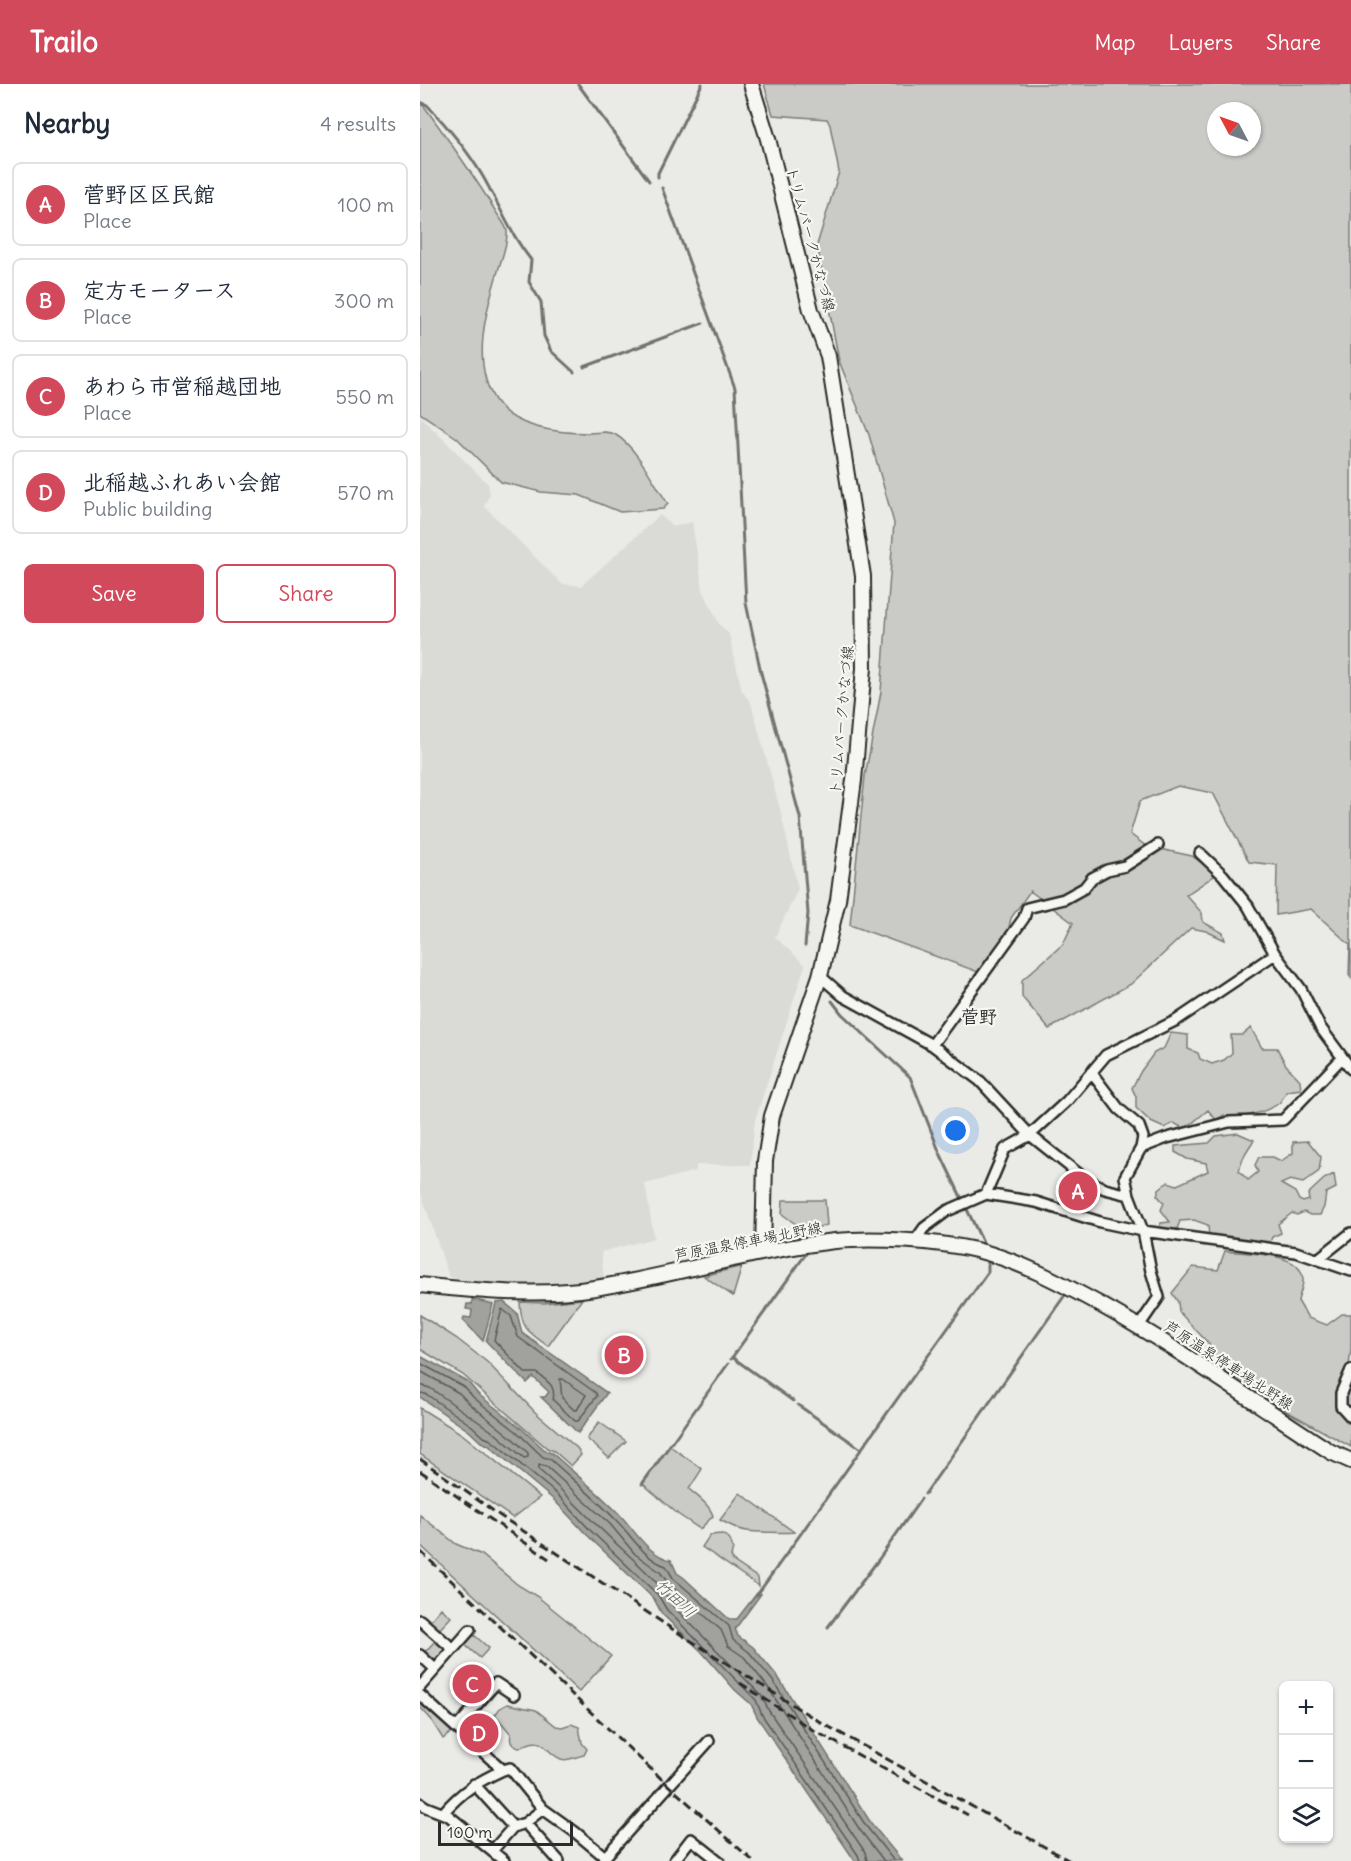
<!DOCTYPE html>
<meta charset="utf-8">
<style>
:root{--surface:#fff;--page:#f2f2f3;--text:#1f2937;--muted:#747a83;--line:#e0e1e3;--accent:#d1495b}
body{margin:0;font-family:Delius,"Klee One",sans-serif;background:var(--page);color:var(--text)}
.controls{position:absolute;right:18px;bottom:18px;display:grid;overflow:hidden;border-radius:9px;box-shadow:0 2px 4px #0004}
.controls button{width:54px;height:54px;display:grid;place-items:center;padding:0;border:0;border-bottom:2px solid var(--line);background:var(--surface);color:var(--text);font:30px sans-serif}
.compass{position:absolute;left:787px;top:18px;width:54px;height:54px;border-radius:50%;background:var(--surface);box-shadow:0 2px 4px #0004;rotate:311deg}
.scale{position:absolute;left:18px;bottom:15px;width:135px;box-sizing:border-box;padding-left:6px;border:3px solid #2b2b2b;border-top:0;font-size:16px;line-height:21px;white-space:nowrap;color:#2b2b2b;-webkit-text-stroke:4px #f6f6f2;paint-order:stroke}
.you{position:absolute;left:536px;top:1047px;width:21px;height:21px;margin:-15px;border:4px solid #fff;border-radius:50%;background:#1a73e8;box-shadow:0 0 0 9px #1a73e833}
.badge{display:grid;place-items:center;width:39px;height:39px;border-radius:50%;background:var(--accent);color:#fff;font-size:20px;font-weight:700}
.pin{position:absolute;translate:-50% -50%;border:3px solid #fff;box-shadow:0 2px 6px #0006}
.list{margin:0;padding:0;list-style:none}
h2{display:flex;justify-content:space-between;align-items:center;height:78px;margin:0;padding:0 24px;font-size:26px}
h2 small{font-size:20px;font-weight:400;color:var(--muted)}
.list li{display:grid;grid-template-columns:39px 1fr auto;gap:18px;align-items:center;box-sizing:border-box;height:84px;margin:0 12px 12px;padding:0 12px;border:2px solid var(--line);border-radius:9px}
.list b{display:block;font-size:22px;white-space:nowrap}
.list p{margin:0;font-size:20px;white-space:nowrap;color:var(--muted)}
.list em{font-size:20px;font-style:normal;color:var(--muted)}
.actions{display:flex;gap:12px;padding:18px 24px}
.actions a{flex:1;padding:14px 0;border:2px solid var(--accent);border-radius:9px;text-align:center;font-size:21px;color:var(--accent)}
.actions .main{background:var(--accent);color:#fff}
.icon{flex:none;width:33px;height:33px;fill:none;stroke:currentColor;stroke-width:2;stroke-linecap:round;stroke-linejoin:round}
.map{position:relative;flex:none;width:931px;height:1777px;overflow:hidden}
header{display:flex;align-items:center;gap:36px;box-sizing:border-box;height:84px;padding:0 30px;background:var(--accent);color:#fff}
header strong{font-size:28px}
nav{display:flex;gap:33px;margin-inline-start:auto;font-size:21px}
main{display:flex}
aside{flex:1;background:var(--surface)}
.map>svg:first-child{display:block}
.built{fill:#dadad6}
.green{fill:#cacac7;stroke:#7a7a79;stroke-width:1.5;fill-rule:evenodd}
.water{fill:#a1a19e;stroke:#727270;stroke-width:1.5}
.lines{fill:none;stroke-linecap:round;stroke-linejoin:round}
.shore{stroke:#5a5a59;stroke-width:1.5}
.stream{stroke:#727270;stroke-width:3}
.minor-casing{stroke:#2b2b2b;stroke-width:14}
.secondary-casing{stroke:#2b2b2b;stroke-width:18}
.minor{stroke:#f6f6f2;stroke-width:9}
.secondary{stroke:#f6f6f2;stroke-width:14}
.rail{stroke:#2b2b2b;stroke-width:3;stroke-dasharray:9 4.5;stroke-linecap:butt}
.labels{text-anchor:middle;dominant-baseline:central;stroke-width:4.5;stroke-linejoin:round;paint-order:stroke}
.street-label{font-size:15px;fill:#2b2b2b;stroke:#f6f6f2}
.water-label{font-size:16px;font-style:italic;fill:#545453;stroke:#f6f6f2}
.quarter-label{font-size:18px;font-weight:bold;fill:#2b2b2b;stroke:#f6f6f2}
</style>
<header>
<strong>Trailo</strong>
<nav><a>Map</a><a>Layers</a><a>Share</a></nav>
</header>
<main>
<aside>
<h2>Nearby<small>4 results</small></h2>
<ul class="list">
<li><span class="badge">A</span><div><b>菅野区区民館</b><p>Place</p></div><em>100 m</em></li>
<li><span class="badge">B</span><div><b>定方モータース</b><p>Place</p></div><em>300 m</em></li>
<li><span class="badge">C</span><div><b>あわら市営稲越団地</b><p>Place</p></div><em>550 m</em></li>
<li><span class="badge">D</span><div><b>北稲越ふれあい会館</b><p>Public building</p></div><em>570 m</em></li>
</ul>
<div class="actions"><a class="main">Save</a><a>Share</a></div>
</aside>
<div class="map">
<svg width="931" height="1777" viewBox="0 0 931 1777">
<rect width="100%" height="100%" fill="#eaeae6"/>
<filter id="ink" filterUnits="userSpaceOnUse"><feTurbulence type="fractalNoise" baseFrequency=".0167" numOctaves="2"/><feDisplacementMap in="SourceGraphic" scale="12" xChannelSelector="R" yChannelSelector="G"/><feConvolveMatrix kernelMatrix="1 2 1 2 8 2 1 2 1" color-interpolation-filters="sRGB"/></filter>
<g filter="url(#ink)">
<path class="built" d="M0,332l68,68 2,10 -6,12 78,78 19,2 79,-71 13,12 19,-5 11,68 16,34 10,10 13,57 9,12 29,106 18,80 -23,48 30,28 -50,155 -5,45h-54v6l-51,13 9,54 -53,14 3,27 -74,5 -51,-2 -30,-5 -29,-87z"/>
<path class="green" d="M344,0h587v894l-2,-3 1,-30 -39,-36 -35,6 1,-50 -28,-3 -36,-69 -35,-7 -38,15 -10,33 16,12 46,10 25,18 -31,21 16,18 1,9 20,11 2,7 -19,-9 -15,-3 -60,56 -82,45 -27,-32v-17l41,-36 10,-21 -43,-32 -19,27 -9,41 -21,14 -131,-48 15,-149 16,-84 13,-169 -25,-88 -30,-74 -22,-116 22,-73 -9,-47 -3,-6 -54,-4zM796,27h36v36h-36z
M0,21l4,1c25,35 50,69 72,106 3,5 10,13 11,19 1,14 -6,28 -9,40 -12,39 -27,92 -3,129 18,28 63,33 95,33 8,0 19,-3 26,2 21,13 38,48 52,69l-5,5 -43,3 -41,-17 -38,-3 -40,-10 -44,-44 -37,-25z
M831,944l11,20h15l9,17 14,15 1,9 -14,2c-2,3 -5,9 -8,12 -11,9 -38,14 -52,16l-3,-4 -8,5 -8,-10 -23,19 -11,-6 -10,5 -13,-6 -15,-14v-11l-4,-9 9,-17 13,-18 10,-5 7,-15 17,2v14l10,4 2,6 12,5 12,-4 8,-7 -1,-18h11z
M818,1049l16,7c-7,10 -13,19 -15,31l9,9 10,-8 -3,-7 4,-8h14l8,4 12,-8v-11l15,-1 13,16 -2,14 -16,12 -13,-3 -9,4 14,8 4,8 4,2 6,-2 -1,-6 16,-15 10,-5 2,14 -10,5 -2,14 -4,8h-10l-6,-3 -7,3 -5,-2 -14,11 3,9 -9,4 -3,8 -60,-8 -1,-12 -14,-5 -14,1 -3,8 -7,2 -11,-4 2,-4 9,-1 -9,-12 3,-7 -7,-8 2,-6 9,-7 9,3 31,-14 -2,-8 -19,-4 -12,-7v-6l34,-3 7,-7z
M363,1116h42l2,25 -22,6 -23,-17z
M805,1167c21,3 76,0 78,28 1,6 -4,16 -5,22l10,17 19,7 15,-11h9v34l-3,28 3,2v69l-61,-34 -80,-54 -1,-15 -30,-32 -1,-10 -6,-9 21,-26 25,3z
M322,1182l-9,30 -29,-20z
M162,1215l-34,47c-20,-14 -27,-17 -28,-44l24,1z
M0,1231l36,23 31,24 49,51 41,35 4,7 -10,11 -17,-15 -7,-3 -84,-73 -43,-26z
M0,1324l42,26 78,63 -27,21 -93,-64z
M179,1338l27,19 -17,17 -22,-19z
M250,1362l32,23 -13,20c9,8 21,16 24,27l-13,13 -21,-14 -36,-31z
M320,1409l54,39c-3,1 -42,0 -47,-1 -9,-1 -19,-7 -27,-11z
M0,1431l36,29 26,11 36,30 20,12 73,59 -32,36 -159,-147z
M302,1450l7,4 4,10 -2,8 2,5 25,17 1,8 -57,-39 8,-12z
M21,1524l10,9 -13,14 -9,-9z
M54,1551l15,13 -9,10 -15,-13z
M16,1556l11,10 -13,14 -11,-10z
M3,1620l30,27 -10,8 -13,-21 -10,-11z
M87,1620l29,6 20,16 6,1 9,-3 8,3 3,16 5,6 -3,6c-7,1 -17,7 -23,4 -19,-8 -15,-26 -42,-11 -7,-3 -10,-5 -8,-14l-16,-19 5,-7z"/>
<path class="water" d="M52,1215l21,5 -10,37 -20,-21 1,-3 7,1 1,-8 -6,-1 1,-5h5z
M84,1218l13,11 5,20 85,60 -29,40 -37,-36h4l4,-5 -16,-15 -6,6 -41,-42 10,-38z
M0,1272l48,26 10,12 43,34 26,24 5,1c22,20 47,40 68,62 16,17 28,40 51,45l6,13 6,4 46,42h8l20,-26 4,1 -26,35 3,7 15,11 25,30 93,146 31,38h-47l-98,-144 -6,-13 -16,-14 -34,-39 -39,-37 -8,-15 -68,-65 -32,-34 -66,-55 -7,-3 -12,-11 -49,-34z"/>
<g class="lines">
<path class="shore" d="M82,1225l9,7 7,21 78,56 1,3 -19,25h-3l-22,-21c3,-15 -5,-18 -16,-27h-12l-31,-33z
M0,1279l44,24 10,11 43,34 26,25 7,2c22,20 45,39 65,60 16,16 29,40 51,47l7,12 56,48 4,14 16,12 24,29 93,145 28,35
M0,1287l39,22 11,11 42,34 16,15v4l-4,1 -28,-24 -66,-46 -10,-3
M140,1295h3l23,16 -9,15h-3l-12,-12z
M0,1309l6,1 46,32 12,11 7,3 67,55 32,35 68,65 9,15 89,90 6,15 96,140 2,6
M447,1777l-2,-9 -96,-141 -8,-16 -88,-89c-16,-29 -46,-51 -70,-75 -22,-20 -41,-42 -64,-61v-5l8,2 63,57 25,30 25,18 8,11 53,47 7,16 16,11 23,29 93,144 24,31"/>
<path class="stream" d="M158,0l71,97
M0,18l7,3c21,22 40,45 55,70 17,29 28,59 49,85l-2,22 12,20 3,34 7,15 23,21
M238,93v-4l44,-89
M242,104l73,200 11,215 15,70 39,144 8,96 -3,33
M164,283l119,-44
M412,917l10,13 68,63 29,74 46,96
M425,1163l32,-1
M312,1273l61,44
M311,1275l77,-108h4
M378,1321l63,44
M222,1400l86,-120
M505,1410l140,-199
M337,1511l231,-323v-14
M408,1543l51,-68 42,-60"/>
<defs>
<path id="minor" d="M780,769l23,22 25,31 27,48 26,35 19,38 31,42
M400,892l23,20 89,49 48,36 50,54 54,43 21,11 24,6
M512,961l92,-127 3,-10 37,-9 20,-11 8,-10 15,-8 18,-4 33,-21
M671,988l28,37 20,17 4,11 -2,11 -16,29 4,18 14,36 8,40 8,26 -20,29
M721,1064l26,-10 62,-16 54,-2 59,-62
M566,1110l19,-45 25,-14 37,-34 39,-46 71,-35 98,-66
M494,1158l10,-14 23,-17 39,-17 50,8 64,20 43,9 153,21 55,19
M898,1175l33,-26
M931,1286l-10,23v13l10,11
M0,1536l33,29
M0,1571l15,14
M0,1603l50,-57
M0,1611l83,75c-26,12 -41,21 -60,43
M37,1643l39,-44 18,12
M83,1686l7,-2 33,41
M54,1700l39,43
M0,1719l6,4 23,9 55,45
M105,1739l34,38
M72,1767l21,-24 12,-4 18,-14 32,23 30,25 104,-116
M254,1777l17,-22 28,22"/>
<path id="secondary" d="M331,0l17,55 43,171 17,46 35,220 1,92 -10,112 -16,120 -18,76 -48,140 -7,45 -2,91
M0,1201c57,6 118,12 175,3 81,-13 159,-38 240,-47 39,-4 102,0 141,9 44,11 85,33 125,55 79,44 154,98 230,147l20,9"/>
</defs>
<use href="#minor" class="minor-casing"/>
<use href="#secondary" class="secondary-casing"/>
<use href="#minor" class="minor"/>
<use href="#secondary" class="secondary"/>
<path class="rail" d="M0,1375l79,56 178,117 138,87 255,142
M0,1387l129,88
M0,1467l249,235 84,75
M320,1599l73,47 155,85"/>
</g>
</g>
<g class="labels">
<g class="street-label">
<text transform="translate(391 155) rotate(75)">トリムパークかなづ線</text>
<text transform="translate(421 636) rotate(-85)">トリムパークかなづ線</text>
<text transform="translate(328 1157) rotate(-11)">芦原温泉停車場北野線</text>
<text transform="translate(809 1281) rotate(33)">芦原温泉停車場北野線</text>
</g>
<g class="water-label">
<text transform="translate(256 1514) rotate(43)">竹田川</text>
</g>
<g class="quarter-label">
<text x="559" y="932">菅野</text>
</g>
</g>
</svg>
<div class="controls">
<button>+</button>
<button>−</button>
<button><svg class="icon" aria-label="layers" viewBox="0 0 24 24"><path d="M12 4l9 5-9 5-9-5zM3 14l9 5 9-5"/></svg></button>
</div>
<svg class="compass" viewBox="-18 -18 36 36"><path d="M0-13l5 13h-10z" fill="#e53935"/><path d="M0 13l5-13h-10z" fill="#747a83"/></svg>
<div class="scale">100 m</div>
<div class="you"></div>
<div class="pin badge" style="left:658px;top:1107px">A</div>
<div class="pin badge" style="left:204px;top:1271px">B</div>
<div class="pin badge" style="left:52px;top:1600px">C</div>
<div class="pin badge" style="left:59px;top:1649px">D</div>
</div>
</main>
